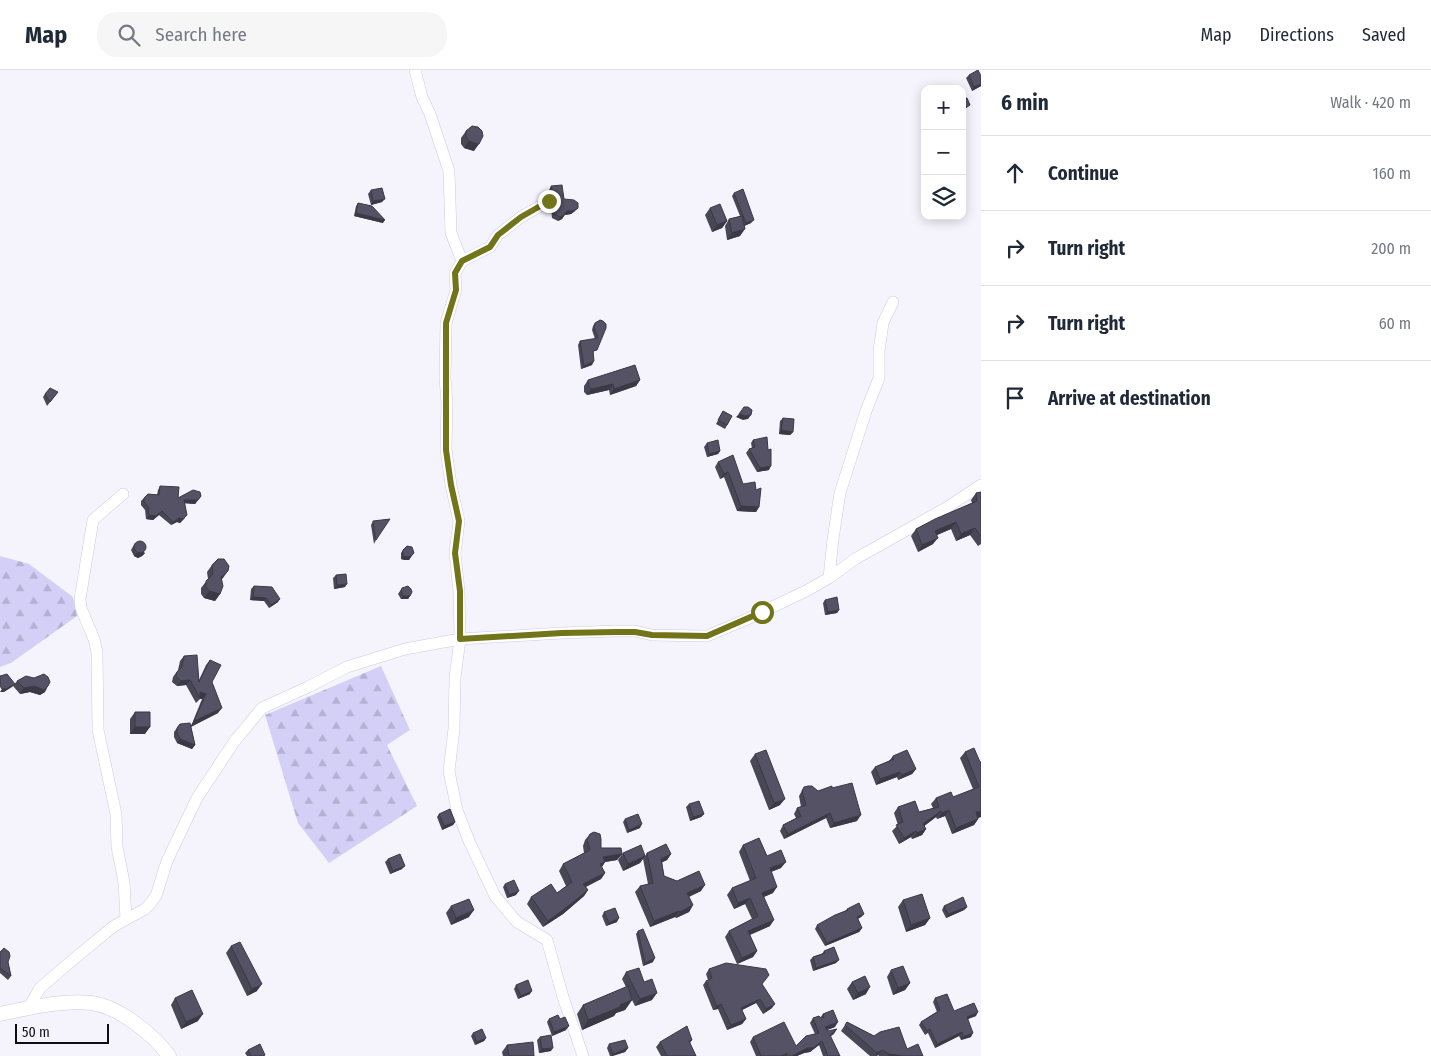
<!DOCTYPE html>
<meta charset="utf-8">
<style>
:root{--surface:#fff;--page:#f6f6f7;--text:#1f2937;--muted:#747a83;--line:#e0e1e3}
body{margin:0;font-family:"Fira Sans Condensed",sans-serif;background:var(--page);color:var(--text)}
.controls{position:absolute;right:15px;top:15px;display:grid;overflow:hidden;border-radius:10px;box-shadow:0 2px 12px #0003}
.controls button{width:45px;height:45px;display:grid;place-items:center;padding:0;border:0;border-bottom:1px solid var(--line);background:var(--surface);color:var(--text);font:25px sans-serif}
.scale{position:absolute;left:15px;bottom:12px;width:94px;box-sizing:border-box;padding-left:5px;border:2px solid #0e0d14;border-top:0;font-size:14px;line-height:18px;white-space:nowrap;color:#0e0d14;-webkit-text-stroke:4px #f5f4fd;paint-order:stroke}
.stop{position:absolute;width:15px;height:15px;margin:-11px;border:4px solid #72741a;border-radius:50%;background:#fff}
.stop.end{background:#72741a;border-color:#fff;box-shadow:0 1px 5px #0008}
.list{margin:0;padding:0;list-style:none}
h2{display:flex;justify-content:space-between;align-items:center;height:65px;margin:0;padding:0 20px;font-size:21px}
h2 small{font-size:16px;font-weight:400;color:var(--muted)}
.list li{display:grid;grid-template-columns:32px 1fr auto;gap:15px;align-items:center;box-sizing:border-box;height:75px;padding:0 20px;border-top:1px solid var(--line)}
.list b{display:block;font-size:19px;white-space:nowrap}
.list em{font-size:16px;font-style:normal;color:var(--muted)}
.icon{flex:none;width:28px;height:28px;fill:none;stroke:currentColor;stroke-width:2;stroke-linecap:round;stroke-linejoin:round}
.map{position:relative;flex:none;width:981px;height:986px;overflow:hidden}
header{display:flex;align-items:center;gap:30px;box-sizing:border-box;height:70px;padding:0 25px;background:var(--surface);border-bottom:1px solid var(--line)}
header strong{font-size:24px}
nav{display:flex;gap:28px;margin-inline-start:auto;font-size:18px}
.search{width:350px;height:45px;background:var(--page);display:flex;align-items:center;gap:12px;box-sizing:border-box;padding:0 18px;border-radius:20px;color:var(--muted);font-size:19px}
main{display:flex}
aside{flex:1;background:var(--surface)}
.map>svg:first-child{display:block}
.forest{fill:url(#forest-firs)}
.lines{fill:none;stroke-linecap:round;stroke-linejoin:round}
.minor-casing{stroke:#cdcae0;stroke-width:12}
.tertiary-casing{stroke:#cdcae0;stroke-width:15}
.minor{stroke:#fff;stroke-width:11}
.tertiary{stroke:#fff;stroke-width:14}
.wall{fill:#484756}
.shaded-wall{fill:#3b3946}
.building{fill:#545264;stroke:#3b3946}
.route{stroke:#72741a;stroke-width:6}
</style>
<header>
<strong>Map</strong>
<div class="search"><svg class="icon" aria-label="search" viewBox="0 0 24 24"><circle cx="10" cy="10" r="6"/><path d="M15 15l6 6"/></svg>Search here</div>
<nav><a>Map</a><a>Directions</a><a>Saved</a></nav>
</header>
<main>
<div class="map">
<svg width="981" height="986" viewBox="0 0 981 986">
<defs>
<pattern id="forest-firs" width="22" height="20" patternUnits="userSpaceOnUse" patternTransform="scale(1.25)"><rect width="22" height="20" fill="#d4cff6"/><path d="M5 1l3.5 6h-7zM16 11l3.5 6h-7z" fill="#b5b1d2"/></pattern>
</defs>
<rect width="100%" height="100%" fill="#f5f4fd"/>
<path class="forest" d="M0,486l29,8 44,33 4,19 -66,47 -11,4z
M381,596l29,64 -23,15 30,61 -88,57 -31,-40 -33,-108z"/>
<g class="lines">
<defs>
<path id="minor" d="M415,0l7,27 8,17 19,57 2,62 11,28
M549,131l-28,16 -23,18 -8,12 -28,14 -7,12 1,17 -10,33 -1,55 2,25 -1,46 5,36 8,36 -4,32 4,38 1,48 -5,39 -1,51 -5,42 8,39 12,31 26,55 22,26 30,18 16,57 20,59
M123,424l-30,26 -13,79 1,9 13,31 3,13 1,78 18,84 1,33 7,35 2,37
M829,508l4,-39 7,-46 26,-82 13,-33v-27l4,-28 10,-21
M29,937l11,-19 35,-30 39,-32 31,-17 5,-5 6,-8 11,-35 30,-63 37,-56 28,-34 46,-21 39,-20 58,-18 55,-10 102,-6 54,-2h19l17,4 55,1 38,-16 61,-29 23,-13 26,-19 91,-51 35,-23"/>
<path id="tertiary" d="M0,944c27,-6 63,-14 91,-11 27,3 63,32 78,53"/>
</defs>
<use href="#minor" class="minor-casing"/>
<use href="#tertiary" class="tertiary-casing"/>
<use href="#minor" class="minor"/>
<use href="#tertiary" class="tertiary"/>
</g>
<path class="wall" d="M969,5l12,1v10l-9,5 -6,-13z
M466,61l8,20 -10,-3 -3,-4v-6z
M551,116l24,25 -4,3 -6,1 -3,4 -4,2 -6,-3 -1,-10 5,-5v-2l-3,-6 -4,-1v-4z
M371,120l11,12 -11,3 -3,-11z
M734,123l17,30 -7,3 -4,10 -13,4 -2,-14 4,-7 11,-3 -8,-20z
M358,133l25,20 -29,-7 2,-10z
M710,138l17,13 -5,7 -10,4 -7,-17z
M603,251l-10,33 -1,11 -11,4 -3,-24 2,-4 15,-2 -3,-9 1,-4 2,-3z
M588,310h52l-4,6 -26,9 -1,-5 -22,5 -3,-3v-6z
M58,322l-11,14 -4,-9 2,-3z
M723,341l9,5 -7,13 -9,-5z
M783,348l10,14 -3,3 -11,-1 1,-13z
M753,370l16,30 -12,2 -11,-19 3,-4 3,-1 -1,-5z
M707,373l13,8 -2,3 -11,3 -3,-10z
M718,392l25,22 16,23 -3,5 -19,-1 -13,-34 -4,2 -5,-12z
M160,416l18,12 23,-2 -6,8 -10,-1v15l-5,5 -3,-1 -6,3 -12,-10 -6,5 -7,-1 -1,-9 -4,-5v-4l3,-3 13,-3 1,-5z
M981,422v52l-3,2 -8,-11 -14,6 -5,-12 -14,6 -4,9 -15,8 -7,-16 5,-7 56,-26 -1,-3 5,-7z
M373,451l3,19 -2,4 -3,-19z
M135,473l10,10 -3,3 -4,2 -4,-2 -3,-6z
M403,480l11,3 -5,7h-4l-4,-1v-6z
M212,495l11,13 -2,1 -1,15 -5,7 -11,-3 -3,-4v-6l7,-9 -1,-7z
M336,505l9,12 -11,2 -1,-11z
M254,516l24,16 -9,6 -5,-7 -14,-1 1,-11z
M402,518l8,8 -2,3h-7l-3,-5z
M825,530l14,10 -2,3 -12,2 -2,-12z
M184,586l15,24 7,-15 4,-5 2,22 6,31 -27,14 4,18 -3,4 -15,-6 -3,-6v-5l6,-8 11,2 11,-27h-2l-4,4 -10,-18 -9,1 -5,-4 1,-5 5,-7 2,-9z
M17,611l28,11 -5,3 -10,-3 -10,2 -7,-8z
M135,642l10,22h-15v-15z
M965,682l15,10h1v55l-3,1v1l-4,6 -22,9 -7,-18 -8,3 -1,-2 -12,9 2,3 -4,6 -10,4 -1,-2 -12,7 -7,-13 6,-6 -4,-12 4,-6 21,5 14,-4 -2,-4 5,-6 17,-1 20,-8 -13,-31z
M755,684l25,51 -11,5 -19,-49z
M893,686l23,13 -4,5 -14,6 -1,-3 -21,8 -5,-13 4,-5 14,-6z
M804,717l14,4 14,-3 25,33 -27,7 -4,-10 -42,21 -4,-8 3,-6 13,-7 -2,-4 3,-6 4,-1 -2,-11z
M689,734l15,10 -3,3 -11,4 -4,-14z
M439,744l16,8 -2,3 -11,5 -5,-13z
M625,749l15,9 -13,5 -4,-11z
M590,764l11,14 21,6 -5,6 -12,2 -3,5 3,6 -4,6 -15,8 2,3 -4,6 -21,18 -20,13 -16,-23 4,-7 26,-4 9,-7 -7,-15 4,-7 21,-11 -1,-7 2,-6z
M743,775l24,11 14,12 -10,4 2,21 -9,4 6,29 -20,9 7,16 -4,6 -16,7 -12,-27 4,-6 23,-12 -7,-15 -11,5 -7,-14 5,-7 18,-7 -11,-29z
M623,783l22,3 -5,7 -17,8 -5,-11z
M647,783l24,1 -4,6 -5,2 2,14 37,15 -12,6 4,8 -4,7 -13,6 -1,-1 -25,10 -15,-35 5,-6 8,-2 -5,-25z
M388,789l14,10 -12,5 -5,-12z
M505,814l11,11 -9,3 -4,-11z
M903,830l27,18 -5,7 -19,7 -8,-25z
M451,836l18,11 -18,8 -5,-12z
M944,836l23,1 -3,3 -18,8 -4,-8z
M847,839l17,5 -3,3 -3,2 4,9 -3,4 -34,14 -10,-17 2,-4 28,-14z
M604,842l13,10 -11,4 -4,-10z
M638,861l15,31 -10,4 -7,-32z
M231,876l26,45 -10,5 -21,-43z
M824,881l12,12 -23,8 -3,-11 3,-3 9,-3z
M0,882l8,10 3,14 -3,4 -8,-7z
M709,899l53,16 10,23 -9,6 -7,-11 -14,7 4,9 -4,5 -15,6 -9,-21 -5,1 -10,-25 3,-4 2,-1 -2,-6z
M891,900l19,13 -5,7 -12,5 -6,-18z
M626,902l18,10 8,18 -17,6 -5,-10 2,4 -7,10 -9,3 -2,3 -32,14 -5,-16 6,-9 43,-18 -4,-8z
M852,912l14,12 -13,6 -6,-11z
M516,915l14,9 -12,5 -4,-10z
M175,928l23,23 -17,8 -10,-24z
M935,928l19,13 22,5 -8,3 3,18 -10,3 -2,-4 -24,12 -7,-15 -3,2 -6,-10 2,-3 16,-10 -4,-10z
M823,944l12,13 -8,3 1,1 9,-2 -3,5 -4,3 10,19h-17l-4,-11 -9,7 -6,1 -7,3h-41l-6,-14 3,-5 43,9 19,-12 -5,-11 3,-5h7z
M549,949h11l6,11 -14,6 -5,-14z
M847,952l27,14 49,20h-44l-1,-1 -1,1h-7l-29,-25z
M473,963l13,5 -2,3 -9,4 -4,-9z
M540,967l11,14 -12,2 -2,-13z
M692,970l-2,3 6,13h-35l-5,-9 4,-5z
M609,974l19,4 -3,4 -12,4h-3l-3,-8z
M507,975l27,11h-31l-1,-4z
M248,980l17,5 -1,1h-17l-2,-3z"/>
<path class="shaded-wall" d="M981,14v2l-9,5 2,-4z
M469,71l10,3 -5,7 -10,-3z
M552,120l4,1 -3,4 -4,-1z
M385,129l-3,3 -11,3 2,-4z
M578,138l-3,3 -4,3 -6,1 2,-4z
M356,143l29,7 -2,3 -29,-7z
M564,145l-2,4 -4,2 2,-4z
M754,150l-3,3 -7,3 2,-3z
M727,151l-5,7 -10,4 5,-7z
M745,159l-5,7 -13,4 5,-7z
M594,291l-2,4 -11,4 3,-3z
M640,310l-4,6 -26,9 4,-6z
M613,314l-4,6 -22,5 4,-6z
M739,344l12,1 -3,4 -5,1 -7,-3z
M781,360l12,2 -3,3 -11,-1z
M720,381l-2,3 -11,3 2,-3z
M771,396l-2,4 -12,2 3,-4z
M728,402l-4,5 -4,2 4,-5z
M184,430h14l-3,4 -14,-1z
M741,436l18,1 -3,5 -19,-1z
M162,441l-3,4 -6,5 -7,-1 3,-4z
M187,445l-7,8 -3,-1 -6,3 2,-3z
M956,452l-5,7 -21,9 5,-7z
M975,458l-5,7 -14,6 5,-7z
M938,468l-5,6 -15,8 4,-7z
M136,483h9l-3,3 -4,2 -4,-2z
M403,486h8l-2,4h-4l-4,-1z
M228,501l-5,7 -7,6 5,-7z
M347,514l-2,3 -11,2 3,-4z
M209,521l11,3 -5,7 -11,-3z
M403,526h7l-2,3h-7z
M253,527l13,1 -2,3 -14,-1z
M280,529l-2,3 -9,6 2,-3z
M839,540l-2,3 -12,2 3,-3z
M190,610l-4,5 -9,1 4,-5z
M15,614l-3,3 -8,5h-4l2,-3z
M34,616h14l-3,6 -5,3 -10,-3 -10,2 4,-6z
M200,622l6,2 -4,5h-2z
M222,638l-4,5 -28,14 4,-6z
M135,657h15l-5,7h-15z
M180,669l15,6 -3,4 -15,-6z
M916,699l-4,5 -14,6 4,-5z
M900,702l-3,5 -21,8 4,-6z
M785,729l-5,6 -11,5 5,-7z
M949,740l-4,6 -8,3 5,-6z
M941,741l-5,6 -17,13 4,-6z
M976,742h5v5l-9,2z
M830,743l-4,5 -42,21 4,-5z
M704,744l-3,3 -11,4 3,-4z
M861,745l-4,6 -27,7 4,-5z
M978,749l-4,6 -22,9 4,-6z
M455,752l-2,3 -11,5 2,-4z
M642,754l-2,4 -13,5 2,-3z
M926,759l-4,6 -10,4 5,-6z
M916,761l-5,6 -12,7 5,-6z
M622,784l-5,6 -12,2 -4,6 -5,2 7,-13z
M671,784l-4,6 -10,5 4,-6z
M645,786l-5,7 -17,8 5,-7z
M786,792l-5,6 -16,6 5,-6z
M405,796l-3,3 -12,5 3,-3z
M605,803l-4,6 -22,11 4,-6z
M705,815l-4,6 -18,8 4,-6z
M777,817l-4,6 -15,6 4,-6z
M588,820l-4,6 -21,18 -20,13 5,-6z
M519,821l-3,4 -9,3 2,-3z
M750,828l-5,6 -11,5 4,-6z
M693,835l-4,7 -13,6 4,-6z
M967,837l-3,3 -18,8 2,-4z
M474,840l-5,7 -18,8 5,-7z
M679,841l-4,6 -25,10 4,-6z
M864,844l-3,3 -7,3 3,-3z
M619,848l-2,4 -11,4 3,-3z
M930,848l-5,7 -19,7 5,-7z
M774,850l-4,6 -26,11 4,-6z
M862,858l-3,4 -34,14 2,-3z
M757,881l-4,6 -16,7 5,-6z
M655,888l-2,4 -10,4 2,-3z
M839,890l-3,3 -23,8 3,-3z
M910,913l-5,7 -12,5 5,-7z
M262,914l-5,7 -10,5 5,-7z
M870,917l-4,7 -13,6 5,-7z
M532,921l-2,3 -12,5 3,-3z
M657,923l-5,7 -17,6 5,-7z
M760,929l-4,4 -18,9 3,-4z
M632,930l-7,10 -9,3 -2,3 -32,14 6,-10 32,-15z
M721,934l-3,5 -5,1 4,-4z
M775,934l-3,4 -9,6 3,-5z
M978,942l-2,4 -11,4 2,-3z
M203,944l-5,7 -17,8 5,-7z
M746,949l-4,5 -15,6 4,-5z
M838,952l-3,5 -13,5 3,-5z
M569,956l-3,4 -14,6 2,-4z
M962,962l-3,4 -24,12 2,-4z
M973,963l-2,4 -10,3 2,-3z
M486,968l-2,3 -9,4 2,-3z
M822,971l-3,4 -9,7 -6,1 -7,3h-5z
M553,978l-2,3 -12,2 3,-4z
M628,978l-3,4 -14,4 2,-2z
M882,980l-4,5 -3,1 2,-3z
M889,984l14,2h-15z"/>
<path class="building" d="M978,0l3,6v8l-7,3 -5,-12z
M962,28h5l3,7 -6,4 -2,-2z
M472,56l6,1 4,4 1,5 -4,8 -10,-3 -3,-4v-6z
M562,115l2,14 10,1 4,3v5l-5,3h-6l-3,4 -4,2 -6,-3v-9l4,-3 1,-5 -3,-6 -4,-1 -1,-4z
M382,118l3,11 -12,2 -2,-11z
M743,119l11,31 -8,3 -12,-30z
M358,133l14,3 13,14 -29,-7z
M720,134l7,17 -10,4 -7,-17z
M742,146l3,13 -13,4 -3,-14z
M600,250l3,1 3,3v4l-9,22 -4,1 1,10 -10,5 -4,-25 18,-3 -4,-11 1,-4z
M635,295l5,15 -26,9 -1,-5 -22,5 -2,-3 -1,-6z
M50,318l8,4 -8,10 -5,-8z
M744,337h4l4,3 -1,5 -6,1 -6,-2z
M723,341l9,5 -5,9 -9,-5z
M783,348l11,1 -1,13 -12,-2z
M767,367l1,13 3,-1v17l-11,2 -11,-19 6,-2 -2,-7z
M718,370l2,11 -11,3 -2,-11z
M733,385l10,29 12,-2 1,8 5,-2 -2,19 -18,-1 -13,-34 -4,2 -6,-12z
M160,416l19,1 -1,11 15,-8 7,2 1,4 -3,4h-14l3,15 -4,4 -4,-1 -6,4 -11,-11 -6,5 -7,-1 -1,-9 -4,-4v-4l4,-4 11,1z
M981,422v45l-6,-9 -14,6 -5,-12 -21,9 3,7 -16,7 -6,-16 19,-10 42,-18 -1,-8z
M390,449l-14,21 -3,-19z
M134 477a6 6 0 1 1 12 0a6 6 0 1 1-12 0Z
M407,476l5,1 2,6 -3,3 -3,1 -5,-1v-6z
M218,489h6l5,7 -1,5 -7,6 2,9 -3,8 -11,-3 -3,-4v-6l7,-7 -1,-9z
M346,504l1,10 -10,1 -1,-10z
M254,516l18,1 8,12 -9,6 -5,-7 -13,-1z
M408,516l3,3 1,3 -2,4h-7l-2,-5 1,-3z
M837,527l2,13 -11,2 -3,-12z
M197,585l2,27 11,-22 11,5 -9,17 10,26 -28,13 12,-27 -6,-2v6l-10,-18 -9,1 -5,-5 1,-4 5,-5 2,-11z
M7,604l8,10 -9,5h-4l-2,-3v-10z
M44,604l4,3 2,5 -2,4 -4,4 -10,-4 -10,2 -7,-7 9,-5 8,2z
M135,642h15v15h-15z
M190,653l5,22 -15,-6 -3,-6v-5l3,-4z
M974,678l6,14h1v50h-5l2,7 -22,9 -7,-18 -7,3 -1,-2 -18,13 3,5 -9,4 -1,-2 -12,7 -8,-13 7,-3 -5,-15 17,-6 4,11 20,-5 -3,-9 15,-6 2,5 26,-10 -14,-35z
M766,680l19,49 -11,4 -19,-49z
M907,680l9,19 -14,6 -2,-3 -20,7 -5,-12 19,-8 -1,-3z
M852,713l9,32 -27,8 -4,-10 -42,21 -5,-9 18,-9 -4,-8 9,-3 -4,-14 2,-4 4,-1h4l6,5 14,-5v2z
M699,731l5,13 -11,3 -4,-13z
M450,739l5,13 -11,4 -5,-12z
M638,744l4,10 -13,6 -4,-11z
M594,762l6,2 1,5v9h20l1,6 -19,3 2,5 -5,2 5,9 -22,11 5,6 -21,17 -19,14 -17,-24 20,-13 6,9 15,-11 -9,-18 27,-14 -3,-10 3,-6z
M759,768l8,18 14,-6 5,12 -16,6 7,19 -15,6 12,27 -26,11 9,20 -15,7 -13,-27 29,-15 -8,-18 -12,5 -6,-15 24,-10 -13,-33z
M666,774l5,10 -10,5 3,17 13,5 22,-10 6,14 -18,8 6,12 -13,7 -1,-1 -25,10 -14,-35 13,-3 -6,-30z
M641,775l4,11 -17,8 -5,-11z
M400,784l5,12 -12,5 -5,-12z
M514,810l5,11 -10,4 -4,-11z
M922,824l8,24 -19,7 -8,-25z
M963,827l4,10 -19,7 -4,-8z
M469,829l5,11 -18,8 -5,-12z
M859,833l5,11 -7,3 5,11 -35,15 -10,-18 18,-10 13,-5 -1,-1z
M615,838l4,10 -10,5 -5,-11z
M643,859l12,29 -10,5 -7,-32z
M240,872l22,42 -10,5 -21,-43z
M834,877l5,13 -23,8 -3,-11 12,-4 -1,-2z
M4,878l5,4 1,4 -2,6 3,14 -11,-8v-16z
M726,893l40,6 3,6 -7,9 13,20 -9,5 -6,-10 -19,9 5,11 -15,6 -10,-21 -4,2 -11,-25 6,-3 -3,-9z
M903,896l7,17 -12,5 -7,-18z
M639,898l5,14 8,-3 5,14 -17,6 -14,-27z
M865,906l5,11 -12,6 -6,-11z
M528,910l4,11 -11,5 -5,-11z
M628,916l4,14 -12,5v2l-32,13 -5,-15z
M192,920l11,24 -17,8 -11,-24z
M947,924l7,17 20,-8 4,9 -11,5 6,16 -10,4 -1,-5 -25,12 -7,-15 -3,2 -6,-9 19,-12 -5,-12z
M833,940l5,12 -13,5 3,4 9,-2 -7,6 10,21h-12l-6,-15 -9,7h-6l-15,8h-7l3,-3 -7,3h-20l-8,-19 31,-15 12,24 10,-10 13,-3 -6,-15 6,-2 2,2 3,-1 -1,-3z
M558,945l2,4 5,-2 4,9 -15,6 -5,-13z
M847,952l27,14 6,-4 19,-5 8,22 11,-5 5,12h-20l-14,-2 -7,-4 -5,3 -32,-28z
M687,956l5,14 -3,1 7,15h-29l-7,-14z
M482,959l4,9 -9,4 -4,-9z
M551,965l2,13 -11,1 -2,-12z
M625,970l3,8 -15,6 -4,-10z
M533,972l1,14h-25l-2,-11z
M260,974l5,11 -2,1h-12l-3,-6z"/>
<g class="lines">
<path class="route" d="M549,131l-28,16 -23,18 -8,12 -28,14 -7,12 1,17 -10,33v127l5,35 8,36 -4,32 5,38v48l102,-6 54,-1h19l17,3 55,1 55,-24"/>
</g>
</svg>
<div class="controls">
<button>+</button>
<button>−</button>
<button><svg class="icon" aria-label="layers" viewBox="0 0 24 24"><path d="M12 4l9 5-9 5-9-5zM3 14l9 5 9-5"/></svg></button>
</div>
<div class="scale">50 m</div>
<div class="stop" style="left:762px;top:542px"></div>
<div class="stop end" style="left:549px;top:131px"></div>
</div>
<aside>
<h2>6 min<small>Walk · 420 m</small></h2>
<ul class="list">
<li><svg class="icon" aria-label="ahead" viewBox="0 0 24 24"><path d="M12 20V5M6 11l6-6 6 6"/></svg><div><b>Continue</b></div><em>160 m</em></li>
<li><svg class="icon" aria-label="right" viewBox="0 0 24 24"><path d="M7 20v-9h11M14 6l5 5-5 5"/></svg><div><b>Turn right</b></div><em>200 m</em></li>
<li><svg class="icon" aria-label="right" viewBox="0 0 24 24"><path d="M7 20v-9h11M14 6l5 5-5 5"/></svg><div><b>Turn right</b></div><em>60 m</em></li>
<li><svg class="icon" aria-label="arrive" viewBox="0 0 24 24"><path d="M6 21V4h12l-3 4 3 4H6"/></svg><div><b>Arrive at destination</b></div></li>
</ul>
</aside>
</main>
